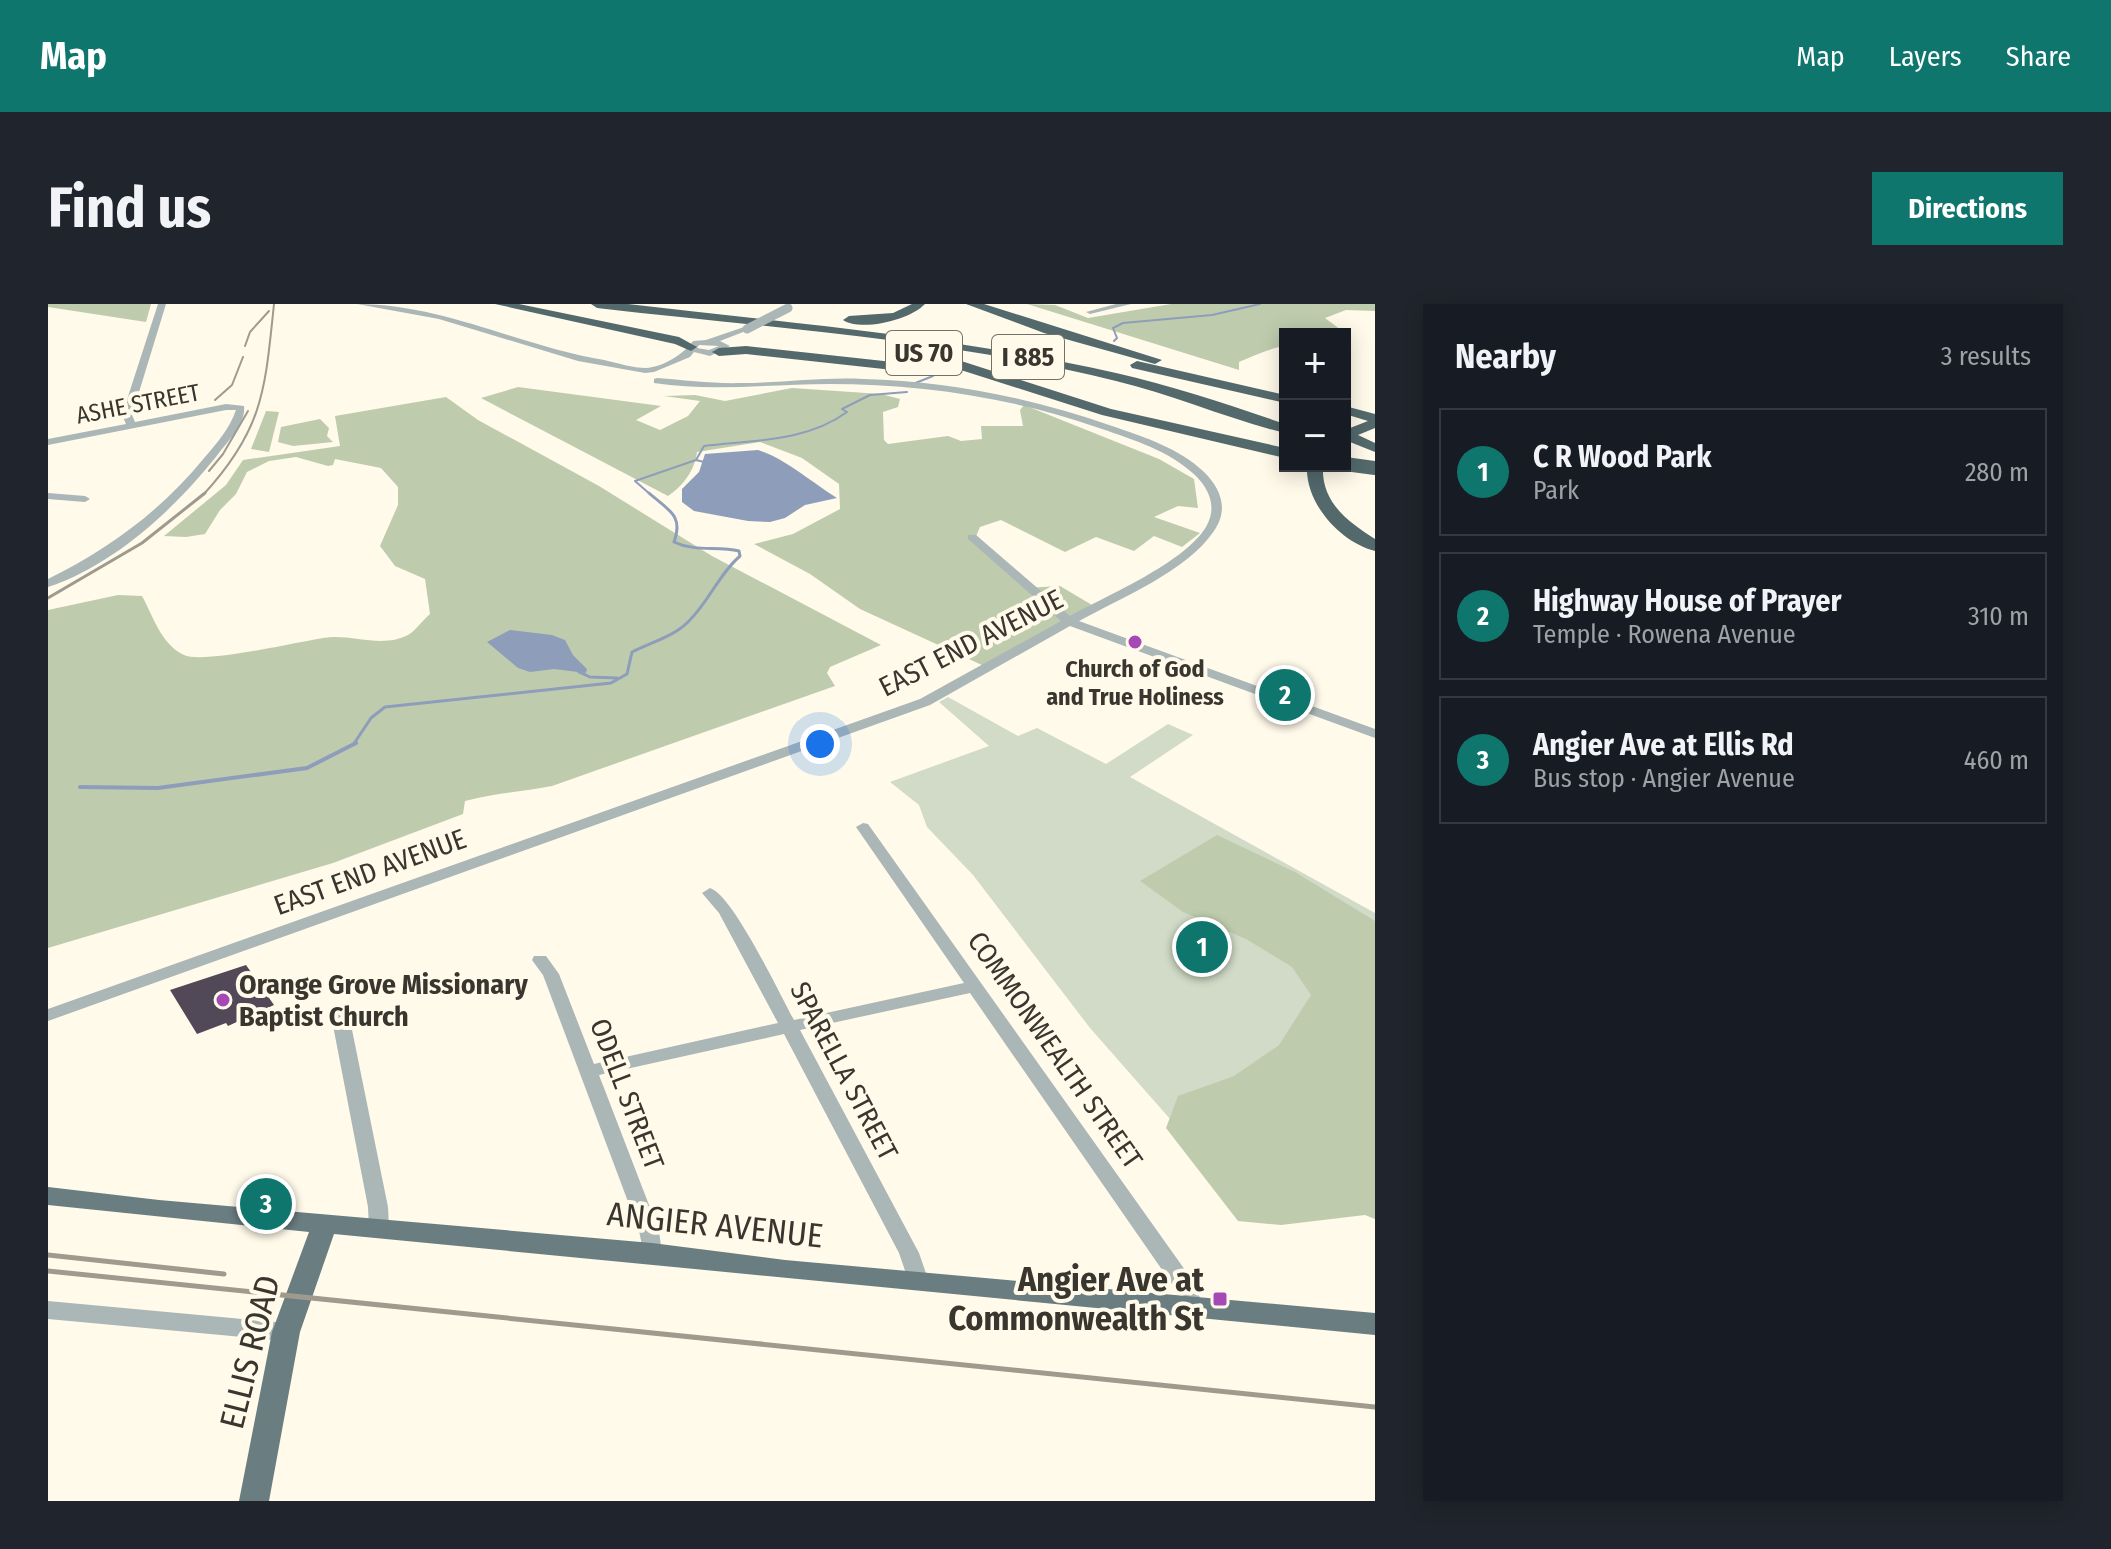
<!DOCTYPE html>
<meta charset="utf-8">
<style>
:root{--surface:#171b24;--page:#20242c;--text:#f1f3f6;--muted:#9ea1a6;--line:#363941;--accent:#0f766e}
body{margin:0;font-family:"Fira Sans Condensed",sans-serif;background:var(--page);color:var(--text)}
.controls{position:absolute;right:24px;top:24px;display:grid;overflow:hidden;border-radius:0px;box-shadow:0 4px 20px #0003}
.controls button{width:72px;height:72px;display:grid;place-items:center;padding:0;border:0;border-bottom:2px solid var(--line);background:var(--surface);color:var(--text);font:40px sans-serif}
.you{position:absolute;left:772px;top:440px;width:28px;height:28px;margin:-20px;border:6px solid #fff;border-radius:50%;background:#1a73e8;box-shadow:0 0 0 12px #1a73e833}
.badge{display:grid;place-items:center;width:52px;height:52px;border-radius:50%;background:var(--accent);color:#fff;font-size:26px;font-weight:700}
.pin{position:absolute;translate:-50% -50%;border:4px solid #fff;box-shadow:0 2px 8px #0006}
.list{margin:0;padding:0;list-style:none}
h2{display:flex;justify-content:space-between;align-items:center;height:104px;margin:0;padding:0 32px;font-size:34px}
h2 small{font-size:26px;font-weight:400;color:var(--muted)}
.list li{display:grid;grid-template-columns:52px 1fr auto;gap:24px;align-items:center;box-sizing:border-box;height:128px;margin:0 16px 16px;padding:0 16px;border:2px solid var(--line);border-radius:0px}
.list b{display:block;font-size:30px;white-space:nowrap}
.list p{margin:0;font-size:26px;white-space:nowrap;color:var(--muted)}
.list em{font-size:26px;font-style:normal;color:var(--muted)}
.map{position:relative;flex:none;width:1327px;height:1197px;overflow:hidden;border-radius:0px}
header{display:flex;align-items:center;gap:48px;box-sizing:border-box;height:112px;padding:0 40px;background:var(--accent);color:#fff}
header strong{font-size:38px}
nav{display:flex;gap:44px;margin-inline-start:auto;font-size:28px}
.intro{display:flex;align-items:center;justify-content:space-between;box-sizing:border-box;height:192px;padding:0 48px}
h1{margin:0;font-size:56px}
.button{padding:20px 36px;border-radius:0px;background:var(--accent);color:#fff;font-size:28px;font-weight:700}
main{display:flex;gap:48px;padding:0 48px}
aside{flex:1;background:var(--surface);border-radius:0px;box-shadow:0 4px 20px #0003}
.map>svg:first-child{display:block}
.green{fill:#d2dbc7}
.forest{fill:#beccad}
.water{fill:#8e9db9}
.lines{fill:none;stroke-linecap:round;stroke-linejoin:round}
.stream-far2{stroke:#8e9db9;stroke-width:2}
.stream-far1{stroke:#8e9db9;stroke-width:3}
.stream{stroke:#8e9db9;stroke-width:4}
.building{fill:#524958}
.minor{fill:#abb6b7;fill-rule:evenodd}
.major{fill:#6a7d80;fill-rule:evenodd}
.highway{fill:#53696c;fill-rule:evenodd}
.rail-far2{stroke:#9e9b8e;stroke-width:2}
.rail-far1{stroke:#9e9b8e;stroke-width:3}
.rail{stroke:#9e9b8e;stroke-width:5}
.minor-bridge{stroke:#abb6b7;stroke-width:9}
.highway-bridge{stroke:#53696c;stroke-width:14}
.poi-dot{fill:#a54ab4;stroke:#fffaea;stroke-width:3}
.labels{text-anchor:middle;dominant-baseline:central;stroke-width:8;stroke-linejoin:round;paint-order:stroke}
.far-street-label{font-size:24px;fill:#38362e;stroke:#fffaea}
.far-poi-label{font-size:24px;font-weight:bold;fill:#38362e;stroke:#fffaea}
.shield{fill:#fffaea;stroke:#747166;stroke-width:2}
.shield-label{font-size:26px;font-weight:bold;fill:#38362e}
.street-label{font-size:28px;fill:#38362e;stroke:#fffaea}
.poi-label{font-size:28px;font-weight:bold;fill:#38362e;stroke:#fffaea;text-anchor:start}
.near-street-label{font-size:34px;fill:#38362e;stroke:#fffaea}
.near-poi-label{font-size:34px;font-weight:bold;fill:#38362e;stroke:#fffaea;text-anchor:end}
</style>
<header>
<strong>Map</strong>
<nav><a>Map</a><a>Layers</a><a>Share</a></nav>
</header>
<div class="intro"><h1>Find us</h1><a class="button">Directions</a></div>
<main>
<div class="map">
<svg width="1327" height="1197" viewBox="0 0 1327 1197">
<rect width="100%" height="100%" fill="#fffaea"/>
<path class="green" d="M900,393l70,39 19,-8 69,36 62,-40 25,11 -63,42 245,136v289l-138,-7 -147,-167 -117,-153 -46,-48 -8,-22 -29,-23 99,-36 -50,-44z"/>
<path class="forest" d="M0,0h103l-5,18 -98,-15z
M979,0l28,1 33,13 83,-14h204v7l-29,-1 -21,8 16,12 -11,4h-45v12c-12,1 -34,11 -46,16v8z
M470,83l143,19 -25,14 24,10 28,-14 12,-15 -36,-5 31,-1 30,6 67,-13 89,6 19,5 -2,8 -15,5 1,28 4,4 60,-8 13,5 21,-2 -1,-13h42l-3,-16 4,-5 135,54 35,20 4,29 -20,-2 -24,11 46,16 -18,14 -28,-11 -20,15 -38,-14 -31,15 -64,-32 -21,7 -6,14 52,47 34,-2 32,19 -108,61 -124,-57 -50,-35 -56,-30 39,-10 47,-25 -1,-25 -37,-26 -42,-16 -63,10c-2,18 -14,34 -29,44l-187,-98z
M398,93l32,23 121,66 113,70 169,89 -51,22 -3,6 8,13 -283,100c-30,6 -57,7 -87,15l-2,13 -130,49 -285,85v-338l70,-15 24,1c11,20 19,48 42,59 20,9 113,-13 139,-17 28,-5 58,11 85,-3 7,-4 15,-15 22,-21l-5,-35 -30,-13 -15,-20 18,-41v-18l-17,-19 -46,-9 -2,6 -5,1 -32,-9 -27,4 -22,11 -11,22 -16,16 -15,24 -19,3 -22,-1 62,-51 17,-25 97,-14 -5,-30z
M218,107l13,1 -10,40 -18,-3z
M272,115l9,9 -2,8 6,6 -40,4 -15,-4 3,-15z
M1169,531l78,37 80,49v298l-10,-4 -84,10 -43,-4 -72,-93 12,-32 56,-20 45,-31 32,-50 -19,-28 -46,-28 -63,-27 -43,-31z"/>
<path class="water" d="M710,146c26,8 56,34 79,48l-32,7 -20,13 -15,4 -22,-1 -54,-10 -12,-9v-13l17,-17 6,-18z
M462,326l42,5 13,5 8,15 14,14 -1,4 -32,-4 -24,3 -12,-4 -31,-26z"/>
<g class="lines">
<path class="stream-far2" d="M1066,37l3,-3 -4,-10 10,-5 89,-8 48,-11
M954,64l38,-3
M865,80l20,-8
M648,156l8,-14c49,-6 102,-4 143,-34l-5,-3 28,-14 37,-3
M603,191l-16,-14 61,-21 8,2"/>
<path class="stream-far1" d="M531,368l11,5 27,1
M305,441l18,-27 14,-11 226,-24 16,-9 5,-22c19,-10 41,-15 56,-30 21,-20 30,-47 52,-66l-1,-5c-22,-5 -44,1 -65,-9 10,-27 -6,-32 -25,-49"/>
<path class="stream" d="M32,483l78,1 149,-20 49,-25"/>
</g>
<path class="building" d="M198,661l28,40 -46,21 -2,-3 -29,11 -27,-44z"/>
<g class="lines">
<path class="minor" d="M110,0h8l-34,111 3,7 91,-18 18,2c2,15 -12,31 -22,43 -42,55 -106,116 -174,138v-8c61,-30 114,-69 157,-122 12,-14 25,-29 31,-47h-10l-178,35v-6l78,-15 -4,-9z
M309,0c86,0 163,42 247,56 13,3 29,8 42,8 17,-1 38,-14 47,-27l13,-1 41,-14 4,3 -31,12 10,5 -20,10 -16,-4 -4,5 -36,15 -9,1 -67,-12 -139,-42zM651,41l20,1 -10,4 -12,-2z
M1068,0h15l-41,10 -4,-2z
M609,74c28,2 56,6 85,5 40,0 80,-6 121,-4 85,2 169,19 249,47 32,11 67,22 92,46 17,17 25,37 10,59 -27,40 -93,67 -135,90l296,108v9l-305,-112 -140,79 -882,316v-12l872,-310 141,-78 -93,-82v-4h8l94,81c38,-21 114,-53 136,-89 13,-22 1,-43 -17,-57 -26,-22 -61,-32 -93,-43 -86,-30 -177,-43 -267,-43 -59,0 -116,8 -175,-1v-4z
M0,189l37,3 5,3 -5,3 -37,-3z
M815,519l5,1 322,453 15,31 -3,6 -8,3 -8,-3 -12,-27 -204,-294 -170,37 119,223 10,29 -4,6 -7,2 -7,-2 -12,-35 -115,-219 -185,41 60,156 3,22 -3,6 -7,2 -7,-2 -6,-28 -96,-256 -11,-15 2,-4h12l13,18 35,90 184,-41 -59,-110 -17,-20 8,-5c23,7 70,107 84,132l170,-37 -108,-156z
M291,700l9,6 40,197 1,21 -3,5 -7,3 -7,-3 -3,-5 -1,-21 -38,-197z
M0,997l238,22 8,3 3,6 -3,6 -8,3 -238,-22z"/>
<path class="major" d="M0,883l111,13 493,43 133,17 590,53v22l-1041,-101 -34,98 -31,169h-30l33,-169 37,-100 -261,-27z"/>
<path class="highway" d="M447,0h24l160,33 18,10 -6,4 -16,-7z
M543,0h37c164,19 328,33 488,69 58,13 113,32 169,51v9c-57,-14 -111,-38 -169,-52 -169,-42 -346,-53 -519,-73z
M864,0h13c-15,16 -64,28 -82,16l6,-4 44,-3z
M918,0h18l178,56 -7,4 -111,-31z
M698,42l202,22 7,4 -7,4 -202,-22 -27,2 -7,-4 7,-4z
M869,46h10l184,59 174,39v10l-183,-43 -185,-59z
M1089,57l148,34v8l-153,-35 -2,-3z
M1297,102l30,8v14l-17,7 17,8v9l-30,-12v-10l23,-9 -23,-7z
M1259,162h16c-2,36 24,55 52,73v12c-35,-9 -70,-48 -68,-85z"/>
<path class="rail-far2" d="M197,42l5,-14 19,-21
M167,96l17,-15 11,-28
M161,167l14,-17 25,-43
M155,191c61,-66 62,-106 71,-191"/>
<path class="rail-far1" d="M0,294l94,-55 63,-50"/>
<path class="rail" d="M0,951l176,19
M0,967l1327,136"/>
<path class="minor-bridge" d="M699,25l41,-21"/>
<path class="highway-bridge" d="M1297,160l30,4"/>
</g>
<g class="poi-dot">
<circle cx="1087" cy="338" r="8"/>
<circle cx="175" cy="696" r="8"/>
<rect x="1164" y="987" width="16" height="16" rx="4"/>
</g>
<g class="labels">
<g class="far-street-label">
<text transform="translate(90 100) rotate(-11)">ASHE STREET</text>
</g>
<g class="far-poi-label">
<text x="1087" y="365">Church of God<tspan x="1087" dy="28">and True Holiness</tspan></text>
</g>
<g class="shield">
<rect x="838" y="27" width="76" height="44" rx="6"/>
<rect x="944" y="31" width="72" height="44" rx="6"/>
</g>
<g class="shield-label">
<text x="876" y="49">US 70</text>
<text x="980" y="53">I 885</text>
</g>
<g class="street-label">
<text transform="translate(923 339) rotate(-27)">EAST END AVENUE</text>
<text transform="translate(322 568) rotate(-20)">EAST END AVENUE</text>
<text transform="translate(1007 746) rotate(55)">COMMONWEALTH STREET</text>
<text transform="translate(796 767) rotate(62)">SPARELLA STREET</text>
<text transform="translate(579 790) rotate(69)">ODELL STREET</text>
</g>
<g class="poi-label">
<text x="191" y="680">Orange Grove Missionary<tspan x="191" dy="32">Baptist Church</tspan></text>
</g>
<g class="near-street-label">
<text transform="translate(667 921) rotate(6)">ANGIER AVENUE</text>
<text transform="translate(202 1048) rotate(-76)">ELLIS ROAD</text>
</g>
<g class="near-poi-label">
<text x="1156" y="975">Angier Ave at<tspan x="1156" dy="39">Commonwealth St</tspan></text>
</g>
</g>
</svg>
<div class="controls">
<button>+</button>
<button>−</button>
</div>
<div class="you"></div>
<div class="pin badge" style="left:1154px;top:643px">1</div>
<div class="pin badge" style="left:1237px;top:391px">2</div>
<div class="pin badge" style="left:218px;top:900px">3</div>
</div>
<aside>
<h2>Nearby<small>3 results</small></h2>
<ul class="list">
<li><span class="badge">1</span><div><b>C R Wood Park</b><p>Park</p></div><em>280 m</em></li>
<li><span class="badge">2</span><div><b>Highway House of Prayer</b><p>Temple · Rowena Avenue</p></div><em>310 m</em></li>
<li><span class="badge">3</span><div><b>Angier Ave at Ellis Rd</b><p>Bus stop · Angier Avenue</p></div><em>460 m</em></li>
</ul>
</aside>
</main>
